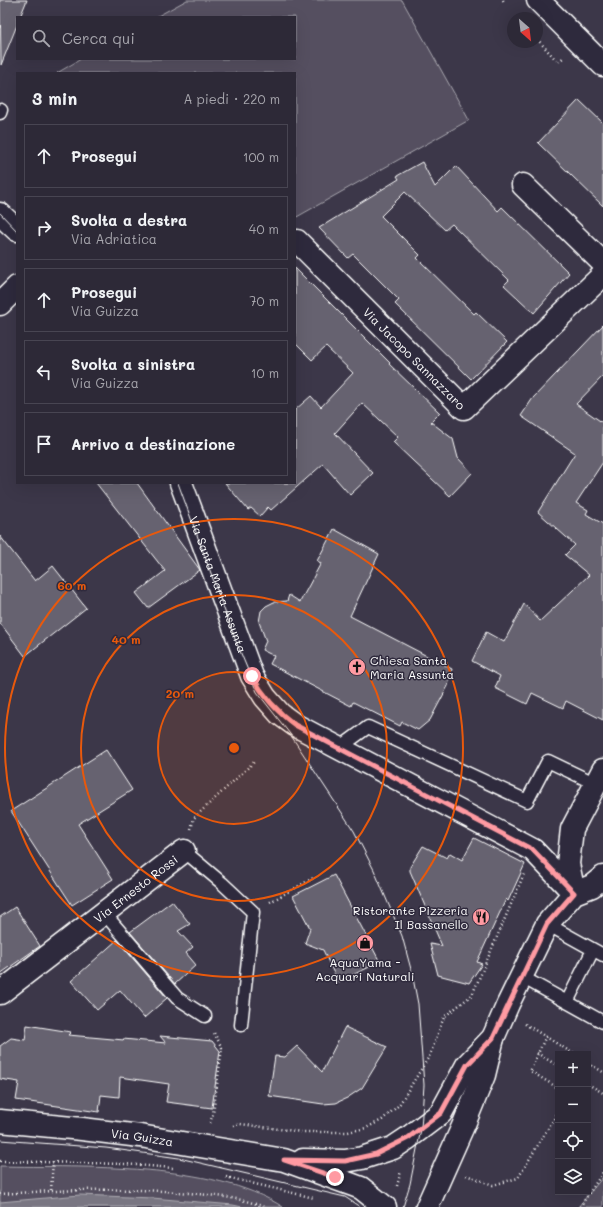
<!DOCTYPE html>
<html lang="it">
<meta charset="utf-8">
<style>
:root{--surface:#2d2937;--page:#393542;--text:#f1f3f6;--muted:#a7a6ad;--line:#484552}
body{margin:0;font-family:Mali,sans-serif;background:var(--page);color:var(--text)}
.controls{position:absolute;right:12px;bottom:12px;display:grid;overflow:hidden;border-radius:0px;box-shadow:0 4px 16px #0002}
.controls button{width:36px;height:36px;display:grid;place-items:center;padding:0;border:0;border-bottom:1px solid var(--line);background:var(--surface);color:var(--text);font:20px sans-serif}
.compass{position:absolute;left:507px;top:12px;width:36px;height:36px;border-radius:50%;background:var(--surface);box-shadow:0 4px 16px #0002;rotate:152deg}
.stop{position:absolute;width:12px;height:12px;margin:-9px;border:3px solid #ff9aa2;border-radius:50%;background:#fff}
.stop.end{background:#ff9aa2;border-color:#fff;box-shadow:0 1px 4px #0008}
.list{margin:0;padding:0;list-style:none}
h2{display:flex;justify-content:space-between;align-items:center;height:52px;margin:0;padding:0 16px;font-size:17px}
h2 small{font-size:13px;font-weight:400;color:var(--muted)}
.list li{display:grid;grid-template-columns:26px 1fr auto;gap:12px;align-items:center;box-sizing:border-box;height:64px;margin:0 8px 8px;padding:0 8px;border:1px solid var(--line);border-radius:0px}
.list b{display:block;font-size:15px;white-space:nowrap}
.list p{margin:0;font-size:13px;white-space:nowrap;color:var(--muted)}
.list em{font-size:13px;font-style:normal;color:var(--muted)}
.icon{flex:none;width:22px;height:22px;fill:none;stroke:currentColor;stroke-width:2;stroke-linecap:round;stroke-linejoin:round}
.map{position:relative;flex:none;width:603px;height:1207px;overflow:hidden}
.search{position:absolute;background:var(--surface);box-shadow:0 4px 16px #0002;left:16px;top:16px;width:280px;height:44px;display:flex;align-items:center;gap:10px;box-sizing:border-box;padding:0 14px;border-radius:0px;color:var(--muted);font-size:15px}
.panel{position:absolute;background:var(--surface);box-shadow:0 4px 16px #0002;left:16px;top:72px;width:280px;height:412px;border-radius:0px}
.map>svg:first-child{display:block}
.green{fill:#555060;stroke:#aaa8b0}
.water{fill:#797682;stroke:#afadb4}
.building{fill:#666270;stroke:#fff}
.lines{fill:none;stroke-linecap:round;stroke-linejoin:round}
.service-casing{stroke:#fff;stroke-width:15}
.minor-casing{stroke:#fff;stroke-width:25}
.tertiary-casing{stroke:#fff;stroke-width:25}
.secondary-casing{stroke:#fff;stroke-width:25}
.path{stroke:#fff;stroke-width:2.5;stroke-dasharray:1 3;stroke-linecap:butt}
.service{stroke:#2f2a3d;stroke-width:12}
.minor{stroke:#2f2a3d;stroke-width:22}
.tertiary{stroke:#2f2a3d;stroke-width:22}
.secondary{stroke:#2f2a3d;stroke-width:22}
.tram{stroke:#fff;stroke-width:1}
.route{stroke:#ff9aa2;stroke-width:5}
.ring{fill:none;stroke:#e8590c;stroke-width:2}
.labels{text-anchor:middle;dominant-baseline:central;stroke-width:3;stroke-linejoin:round;paint-order:stroke}
.street-label{font-size:12px;fill:#fff;stroke:#2f2a3d}
.poi-label{font-size:12px;fill:#fff;stroke:#2f2a3d;text-anchor:start}
.centre{fill:#e8590c;stroke:#2f2a3d;stroke-width:2}
.ring-label{font-size:12px;text-anchor:middle;font-weight:bold;fill:#e8590c;stroke:#2f2a3d;stroke-width:3;stroke-linejoin:round;paint-order:stroke}
</style>
<div class="map">
<svg width="603" height="1207" viewBox="0 0 603 1207">
<rect width="100%" height="100%" fill="#3c3749"/>
<filter id="ink" filterUnits="userSpaceOnUse"><feTurbulence type="fractalNoise" baseFrequency=".025" numOctaves="2"/><feDisplacementMap in="SourceGraphic" scale="8" xChannelSelector="R" yChannelSelector="G"/><feConvolveMatrix kernelMatrix="1 2 1 2 8 2 1 2 1" color-interpolation-filters="sRGB"/></filter>
<g filter="url(#ink)">
<path class="green" d="M187,0h215l67,120 -174,98v-145h-238l24,-14h214v-42h-139z
M0,1166c84,2 211,-5 283,41h-283z
M603,1177v30h-25z"/>
<path class="water" d="M80,1195l72,3 81,7 9,2h-242v-5z"/>
<path class="building" d="M0,0h27l-7,17h-3v8l-16,40z
M579,100l24,23v83l-65,-63z
M422,162l13,25 21,-21 42,45 4,-4 67,66 -35,40 -30,-28 5,-5 -57,-56 -7,6 -40,-38 -24,24 39,39 -3,3 57,56 2,-2 31,30 -36,37 -76,-75 4,-4 -46,-46 -5,4 -29,-30 80,-49 -2,-3z
M295,268l95,95 -1,1 51,49 -9,9 22,17 5,19 14,15 -22,23 -57,-54 5,-5 -36,-34 -27,30 38,40 -23,22 -27,-31 -52,46 -3,-3 -8,9 -9,-8 -3,2 -23,-27h70v-73l16,-14 10,11 32,-34 -27,-26 -14,13 -17,-17z
M603,325v51l-27,28 27,19v39l-27,41 12,7 -2,4 17,10v196l-37,-19 -3,7 -31,-15 -5,11 -32,-16 5,-12 -28,-15 14,-29 18,10 20,-38 16,17 49,-46 -24,-20 10,-10 -37,-33 37,-59 -54,-37 12,-18z
M96,483h41l63,87 -52,38 -12,-15 29,-22z
M334,529l45,25 -29,62 102,53 -4,17 -18,34 -12,10 -16,-8 -2,4 -47,-24 -2,4 -81,-42 4,-8 -12,-6 4,-9 -7,-19 2,-11 5,-5 8,-4 13,-1 2,-6 11,7 21,-39 -4,-2z
M0,536l35,45 18,-15 33,42 -61,48 -25,-33z
M106,750l26,40 -54,34 35,55 -41,26 -61,-94z
M474,838l51,26 -17,37 -2,-2 -29,63 5,2 -13,19 -31,-8 -8,-31 12,2 -32,-75v-4l13,-21 24,12 3,-5 12,7z
M334,875l46,87 -42,20 -15,-32 -18,-7 5,-15 -17,-32z
M172,901l18,23 -12,7 15,16 -7,6 10,12 -21,19 -45,-52z
M15,907l25,39 -40,28v-57z
M117,940l50,58 -23,20 -24,-28 -23,20 -26,-29z
M27,1025l44,7 -3,3 56,5 -1,-1 43,4 -6,-7 52,5 8,10 -8,57 -46,-6 3,-18 -49,-7 -1,20 -18,-2 -2,17 -83,-12 3,-18 -19,-3v-33l11,-8 14,2z
M345,1027l42,20 -25,41 -15,10 -11,5 -13,1 -54,-8 6,-40 10,1 12,-11 25,26z"/>
<g class="lines">
<defs>
<path id="service" d="M0,113l1,-3
M338,749l30,-22 159,74 21,-40 48,23
M184,851l38,32 31,29 -12,113
M104,913l73,85 28,18
M547,924l56,31
M522,977l81,45
M567,1002l26,-52"/>
<g id="minor">
<path d="M523,185l80,78"/>
<path d="M0,214l17,16"/>
<path id="s1" d="M297,241l167,167 139,-133"/>
<path d="M0,304l17,-17"/>
<path id="s2" d="M181,483l71,193 13,21 15,17 15,11 238,125 41,43"/>
<path id="s3" d="M0,993l184,-142"/>
</g>
<g id="tertiary">
<path id="s4" d="M0,1121l82,8 58,7 144,24 69,25 8,3 24,19"/>
<path d="M303,1160l42,1 17,-3 31,-10 15,-10 33,-25 26,-48 26,-27"/>
</g>
<path id="secondary" d="M538,0l65,65
M574,893l-6,-29 4,-35 31,-59
M574,893l18,-7 11,-9
M427,1207l37,-83 20,-49 9,-37 15,-34 39,-80 27,-31"/>
</defs>
<use href="#service" class="service-casing"/>
<use href="#minor" class="minor-casing"/>
<use href="#tertiary" class="tertiary-casing"/>
<use href="#secondary" class="secondary-casing"/>
<path class="path" d="M503,0l1,2
M537,39l21,23 5,-4
M191,829l3,-11 60,-56
M270,902l43,-24
M525,1024l49,30
M546,1036l-16,35 28,17
M537,1053l21,13
M588,1063l15,9
M588,1084l15,9
M210,1123l3,-9 9,-66 -8,-15
M233,1126l7,-2 62,8h46l18,-4 16,-8 17,-15 31,-50 14,-38 28,-22 52,-121
M0,1161l124,3 49,4
M466,1175l27,10 25,-7 40,-66
M226,1177l88,21
M397,1186l4,-15
M51,1190l2,-29
M0,1194c63,-4 126,-7 189,-1 26,3 51,4 75,14
M580,1207l23,-35"/>
<use href="#service" class="service"/>
<use href="#minor" class="minor"/>
<use href="#tertiary" class="tertiary"/>
<use href="#secondary" class="secondary"/>
<path class="tram" d="M0,213l17,18
M178,483l57,156 22,53 33,42 64,97 20,39 28,66 10,37 6,31 6,81 -3,44 -11,55 -7,23
M0,1140l106,8 73,10 166,39 15,10"/>
</g>
</g>
<g class="lines" filter="url(#ink)">
<path class="route" d="M252,676c11,20 24,35 43,49l238,125 41,43 -27,31 -54,114 -26,27 -26,48 -33,25 -32,16 -31,7 -61,-1 51,17"/>
</g>
<circle cx="234" cy="748" r="76" fill="#e8590c" fill-opacity=".12"/>
<g class="ring">
<circle cx="234" cy="748" r="76"/>
<circle cx="234" cy="748" r="153"/>
<circle cx="234" cy="748" r="229"/>
</g>
<defs>
<symbol id="church-disc" viewBox="-11 -11 22 22"><circle r="9.5" fill="#ff9aa2" stroke="#2f2a3d"/><path d="M-1.2-6h2.4v3.5h3.3v2.4h-3.3V6h-2.4V-.1h-3.3v-2.4h3.3Z" fill="#111"/></symbol>
<symbol id="restaurant-disc" viewBox="-11 -11 22 22"><circle r="9.5" fill="#ff9aa2" stroke="#2f2a3d"/><path d="M-5-6h1v4h1v-4h1v4h1v-4h1v5L-1.5 .5V6h-2V.5L-5-1ZM5-6V6H3V1.5H1.5Q1.5-4 5-6Z" fill="#111"/></symbol>
<symbol id="shop-disc" viewBox="-11 -11 22 22"><circle r="9.5" fill="#ff9aa2" stroke="#2f2a3d"/><path d="M-5-2.5h2.3a2.7 3.5 0 0 1 5.4 0H5L5.5 6h-11ZM-1.5-2.5h3a1.5 2.3 0 0 0-3 0Z" fill="#111"/></symbol>
</defs>
<g fill-rule="evenodd">
<use href="#church-disc" x="347" y="657" width="20" height="20"/>
<use href="#restaurant-disc" x="471" y="907" width="20" height="20"/>
<use href="#shop-disc" x="355" y="933" width="20" height="20"/>
</g>
<g class="labels">
<g class="street-label">
<text stroke="none"><textPath href="#s1" startOffset="166">Via Jacopo Sannazzaro</textPath></text>
<text stroke="none"><textPath href="#s2" startOffset="108">Via Santa Maria Assunta</textPath></text>
<text stroke="none"><textPath href="#s3" startOffset="171">Via Ernesto Rossi</textPath></text>
<text stroke="none"><textPath href="#s4" startOffset="143">Via Guizza</textPath></text>
</g>
<g class="poi-label">
<text x="370" y="660">Chiesa Santa<tspan x="370" dy="14">Maria Assunta</tspan></text>
<text x="468" y="910" text-anchor="end">Ristorante Pizzeria<tspan x="468" dy="14">Il Bassanello</tspan></text>
<text x="365" y="962" text-anchor="middle">AquaYama -<tspan x="365" dy="14">Acquari Naturali</tspan></text>
</g>
</g>
<circle cx="234" cy="748" r="6" class="centre"/>
<g class="ring-label">
<text x="72" y="590">60 m</text>
<text x="126" y="644">40 m</text>
<text x="180" y="698">20 m</text>
</g>
</svg>
<div class="controls">
<button>+</button>
<button>−</button>
<button><svg class="icon" aria-label="locate" viewBox="0 0 24 24"><circle cx="12" cy="12" r="6"/><path d="M12 2v4M12 18v4M2 12h4M18 12h4"/></svg></button>
<button><svg class="icon" aria-label="layers" viewBox="0 0 24 24"><path d="M12 4l9 5-9 5-9-5zM3 14l9 5 9-5"/></svg></button>
</div>
<svg class="compass" viewBox="-18 -18 36 36"><path d="M0-13l5 13h-10z" fill="#e53935"/><path d="M0 13l5-13h-10z" fill="#a7a6ad"/></svg>
<div class="stop" style="left:252px;top:676px"></div>
<div class="stop end" style="left:335px;top:1177px"></div>
<div class="search"><svg class="icon" aria-label="search" viewBox="0 0 24 24"><circle cx="10" cy="10" r="6"/><path d="M15 15l6 6"/></svg>Cerca qui</div>
<section class="panel">
<h2>3 min<small>A piedi · 220 m</small></h2>
<ul class="list">
<li><svg class="icon" aria-label="ahead" viewBox="0 0 24 24"><path d="M12 20V5M6 11l6-6 6 6"/></svg><div><b>Prosegui</b></div><em>100 m</em></li>
<li><svg class="icon" aria-label="right" viewBox="0 0 24 24"><path d="M7 20v-9h11M14 6l5 5-5 5"/></svg><div><b>Svolta a destra</b><p>Via Adriatica</p></div><em>40 m</em></li>
<li><svg class="icon" aria-label="ahead" viewBox="0 0 24 24"><path d="M12 20V5M6 11l6-6 6 6"/></svg><div><b>Prosegui</b><p>Via Guizza</p></div><em>70 m</em></li>
<li><svg class="icon" aria-label="left" viewBox="0 0 24 24"><path d="M17 20v-9H6M10 6l-5 5 5 5"/></svg><div><b>Svolta a sinistra</b><p>Via Guizza</p></div><em>10 m</em></li>
<li><svg class="icon" aria-label="arrive" viewBox="0 0 24 24"><path d="M6 21V4h12l-3 4 3 4H6"/></svg><div><b>Arrivo a destinazione</b></div></li>
</ul>
</section>
</div>
